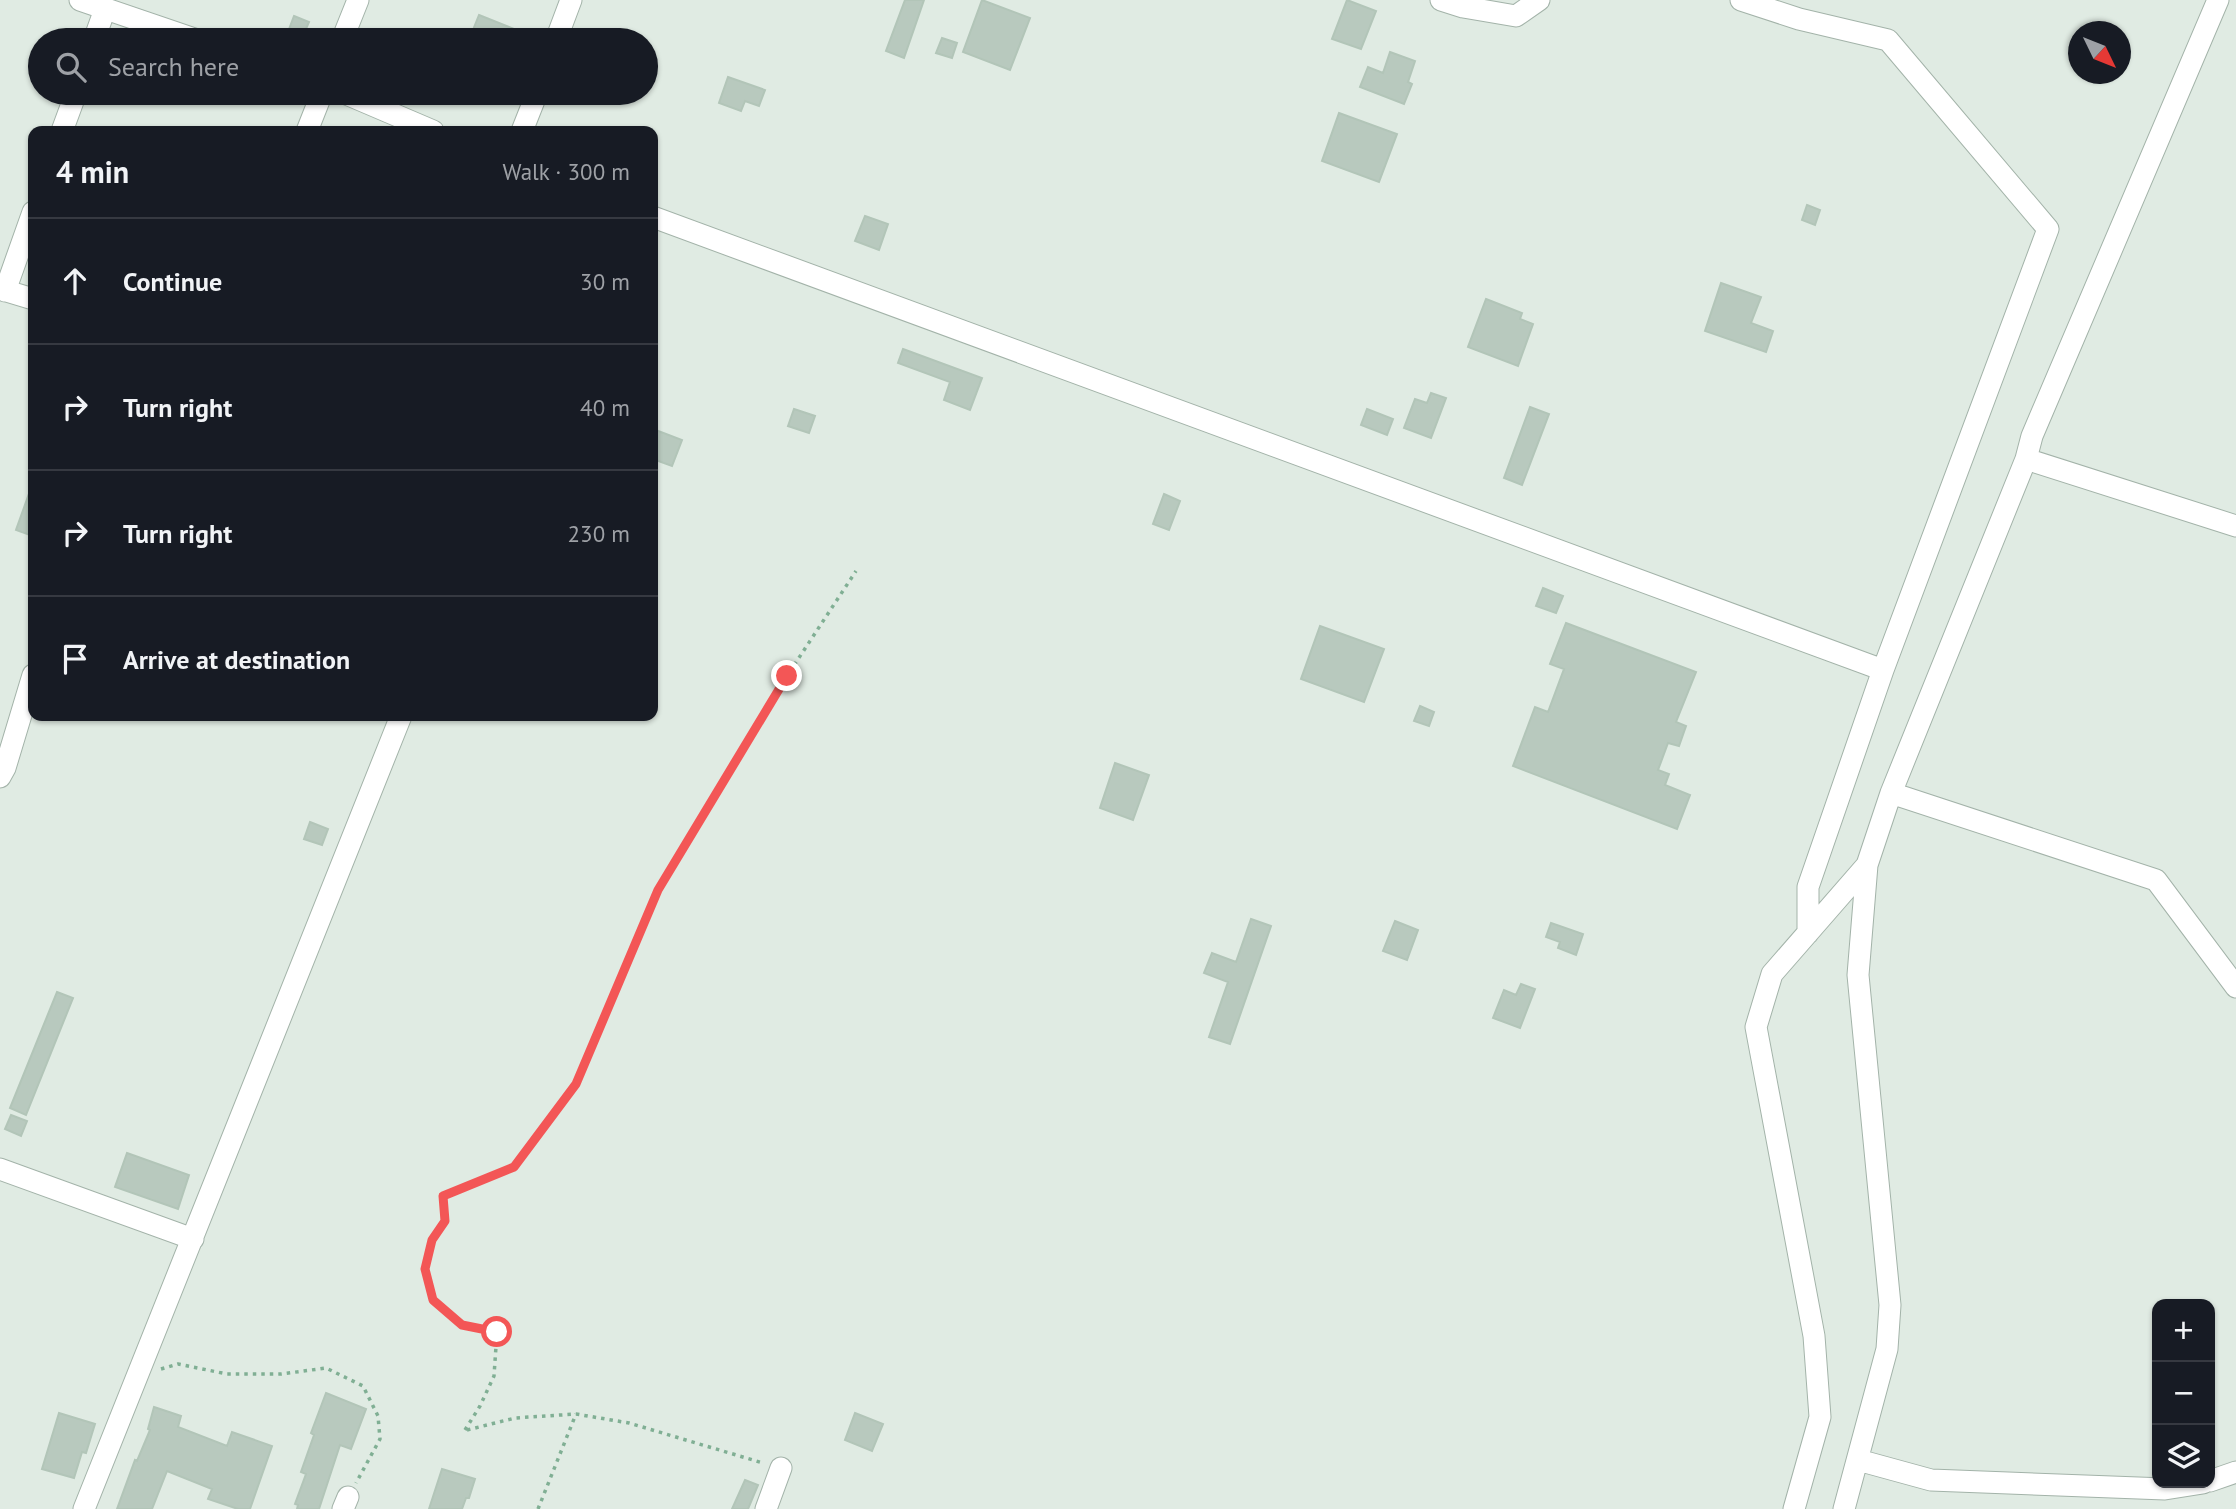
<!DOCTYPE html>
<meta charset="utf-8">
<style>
:root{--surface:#171b24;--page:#242831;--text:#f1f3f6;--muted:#9ea1a6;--line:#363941}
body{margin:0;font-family:"PT Sans",sans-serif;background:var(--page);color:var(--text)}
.controls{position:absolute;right:21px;bottom:21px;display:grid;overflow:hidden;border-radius:14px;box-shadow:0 2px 5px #0004}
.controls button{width:63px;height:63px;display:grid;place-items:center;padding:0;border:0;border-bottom:2px solid var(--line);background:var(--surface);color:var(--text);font:35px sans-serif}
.compass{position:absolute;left:2068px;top:21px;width:63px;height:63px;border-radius:50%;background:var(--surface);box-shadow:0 2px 5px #0004;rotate:133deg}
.stop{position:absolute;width:21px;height:21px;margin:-16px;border:5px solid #f35656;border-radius:50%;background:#fff}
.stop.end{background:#f35656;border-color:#fff;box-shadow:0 2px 7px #0008}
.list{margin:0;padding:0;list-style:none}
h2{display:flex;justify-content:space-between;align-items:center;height:91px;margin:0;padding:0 28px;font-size:30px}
h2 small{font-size:23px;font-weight:400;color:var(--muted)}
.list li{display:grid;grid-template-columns:46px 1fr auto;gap:21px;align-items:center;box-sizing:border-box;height:126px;padding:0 28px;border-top:2px solid var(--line)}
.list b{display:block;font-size:26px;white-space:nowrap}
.list em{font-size:23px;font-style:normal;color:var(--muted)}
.icon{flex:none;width:38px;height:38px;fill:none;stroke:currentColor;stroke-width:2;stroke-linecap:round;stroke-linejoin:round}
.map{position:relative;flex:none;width:2236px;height:1509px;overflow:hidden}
.search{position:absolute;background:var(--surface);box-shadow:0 2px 5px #0004;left:28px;top:28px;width:630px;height:77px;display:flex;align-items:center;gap:18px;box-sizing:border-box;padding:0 24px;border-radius:38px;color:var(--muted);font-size:26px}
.panel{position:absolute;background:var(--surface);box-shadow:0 2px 5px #0004;left:28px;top:126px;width:630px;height:595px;border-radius:14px}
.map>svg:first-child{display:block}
.building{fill:#b8c9be;stroke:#b2c5b8;stroke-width:2}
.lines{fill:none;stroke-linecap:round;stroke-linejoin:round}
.minor-casing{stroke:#a3b3a9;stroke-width:23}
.path{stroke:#80af94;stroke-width:3.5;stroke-dasharray:3.5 5;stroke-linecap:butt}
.minor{stroke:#fff;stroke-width:21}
.route{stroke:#f35656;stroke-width:9}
</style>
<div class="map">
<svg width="2236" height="1509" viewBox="0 0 2236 1509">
<rect width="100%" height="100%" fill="#e0ebe3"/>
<path class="building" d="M905,0h19l-20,58 -18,-7z
M982,0l48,18 -20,52 -47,-18z
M1347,0l29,11 -15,38 -29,-10z
M479,15l60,24v1h-70z
M294,16l15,6 -7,16 -14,-6z
M942,38l15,5 -5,15 -16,-5z
M1390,52l25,9 -7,21 4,2 -8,20 -44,-17 8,-20 15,6z
M728,77l37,13 -6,16 -14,-5 -4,10 -22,-8z
M1339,113l58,21 -18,48 -57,-21z
M1807,205l13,5 -5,15 -13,-5z
M865,216l23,8 -9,26 -24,-9z
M1721,283l40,14 -10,26 22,8 -7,21 -61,-21z
M1486,299l36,14 -2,6 13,5 -15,42 -50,-19z
M903,349l79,29 -12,32 -26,-10 6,-18 -52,-19z
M1431,393l15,5 -15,40 -27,-10 11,-29 12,4z
M1530,407l19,7 -27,71 -18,-7z
M794,409l21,7 -6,17 -21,-7z
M1367,409l26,10 -6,16 -26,-10z
M653,429l29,11 -10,26 -19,-7z
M31,488h2v48l-17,-6z
M1164,494l16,7 -11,29 -16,-6z
M1543,588l20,8 -7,17 -20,-7z
M1566,623l130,49 -20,50 10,4 -7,20 -11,-3 -10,27 11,4 -4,11 25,10 -13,34 -164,-63 22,-59 13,5 16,-43 -14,-5z
M1320,626l64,23 -20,53 -63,-23z
M1420,706l14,6 -5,14 -15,-5z
M1115,763l34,12 -16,45 -33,-12z
M310,822l18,7 -6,16 -18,-6z
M1251,919l20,7 -41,118 -21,-7 19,-55 -24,-9 8,-20 24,9z
M1395,921l23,9 -11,30 -24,-9z
M1551,923l32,11 -7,21 -18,-7 2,-6 -14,-5z
M1521,984l14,5 -15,39 -27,-10 11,-28 12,5z
M57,992l16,6 -47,117 -16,-7z
M11,1115l16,6 -6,15 -16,-7z
M127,1153l62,22 -11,34 -63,-22z
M326,1393l40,16 -15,40 -11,-4 -21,64h-22l1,-4 -3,-1 11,-30 -5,-2 13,-37 -3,-2z
M154,1407l27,9 -3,11 49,19 5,-14 40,14 -22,63h-12l-30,-10 4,-10 -45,-18 -15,38h-35l18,-49 2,1 13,-31 -2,-1z
M59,1413l36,11 -9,29 -4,-1 -8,26 -32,-9z
M855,1413l28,11 -11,27 -27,-11z
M442,1469l33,10 -6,19h-3l-4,11h-33z
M745,1480l13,5 -10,24h-16z"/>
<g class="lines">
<defs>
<path id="minor" d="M80,0l117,40
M1441,0l22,7 53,9 23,-16
M1741,0l58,19 89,21 160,189 -165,441 -75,217v46
M94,40l11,-31
M342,40l16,-40
M556,40l15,-40
M344,93l89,38
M62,131l14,-38
M307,131l15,-38
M522,131l15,-38
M653,217l1230,453
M0,289l33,10
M5,291l28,-79
M2026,459l210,67
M0,777l5,-9 28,-93
M1891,793l265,87 80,107
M0,1169l193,70
M1858,1460l73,20 234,9 38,-6
M2210,1481l26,-9
M84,1509l317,-793
M343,1509l5,-12
M766,1509l15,-41
M1794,1509l26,-92 -6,-81 -58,-309 16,-53 95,-109
M1844,1509l43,-160 3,-44 -32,-330 9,-110 24,-72 135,-334 6,-23 186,-436"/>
</defs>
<use href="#minor" class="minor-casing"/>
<path class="path" d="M161,1369l17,-5 49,10h54l45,-6 37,18 15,30 2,23 -24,44
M465,1430l15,-24 14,-30 3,-44 -35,-7 -29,-25 -8,-31 7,-29 13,-19 -2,-25 71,-29 62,-83 82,-194 129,-214 69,-105
M467,1430l48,-12 61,-4 53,9 134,40
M538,1509l38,-95"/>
<use href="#minor" class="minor"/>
</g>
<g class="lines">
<path class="route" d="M497,1332l-35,-7 -29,-25 -8,-31 7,-29 13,-19 -2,-25 71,-29 62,-83 82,-194 129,-214"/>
</g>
</svg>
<div class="controls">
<button>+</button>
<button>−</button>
<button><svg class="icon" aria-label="layers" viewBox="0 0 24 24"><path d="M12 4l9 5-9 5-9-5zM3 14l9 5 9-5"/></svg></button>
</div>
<svg class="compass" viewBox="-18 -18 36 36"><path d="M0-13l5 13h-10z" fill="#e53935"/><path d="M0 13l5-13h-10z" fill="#9ea1a6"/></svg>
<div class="stop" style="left:497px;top:1332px"></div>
<div class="stop end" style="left:787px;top:676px"></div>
<div class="search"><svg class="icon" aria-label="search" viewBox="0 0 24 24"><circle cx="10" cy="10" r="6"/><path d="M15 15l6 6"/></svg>Search here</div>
<section class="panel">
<h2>4 min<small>Walk · 300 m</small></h2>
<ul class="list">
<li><svg class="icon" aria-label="ahead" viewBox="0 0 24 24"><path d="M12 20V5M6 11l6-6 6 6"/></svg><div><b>Continue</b></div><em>30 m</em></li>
<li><svg class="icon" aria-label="right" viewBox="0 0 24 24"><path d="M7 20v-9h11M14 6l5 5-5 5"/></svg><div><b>Turn right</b></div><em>40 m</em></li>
<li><svg class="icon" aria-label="right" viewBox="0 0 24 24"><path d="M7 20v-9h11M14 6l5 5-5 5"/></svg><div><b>Turn right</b></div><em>230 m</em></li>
<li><svg class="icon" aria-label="arrive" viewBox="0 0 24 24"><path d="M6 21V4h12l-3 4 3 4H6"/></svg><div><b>Arrive at destination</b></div></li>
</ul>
</section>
</div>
